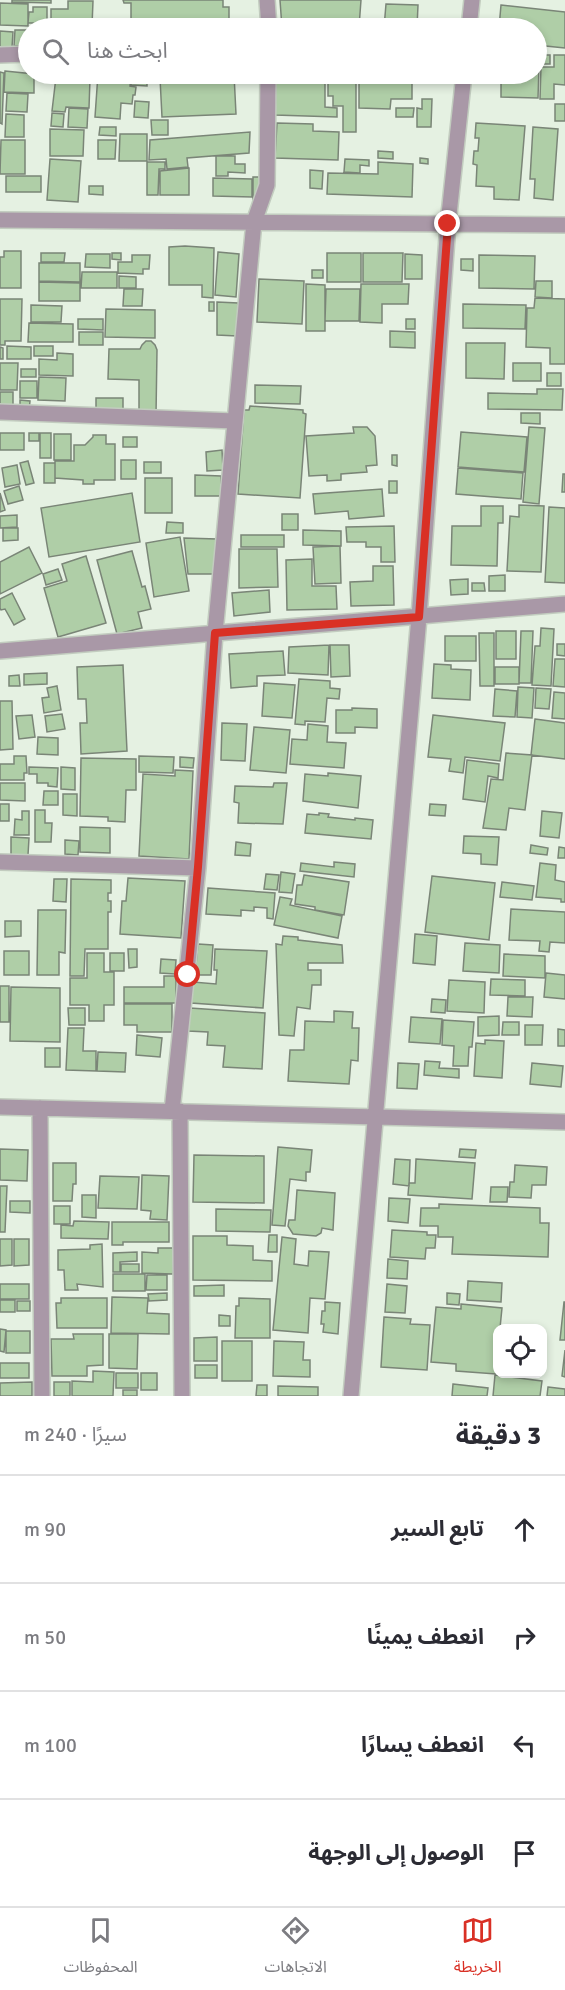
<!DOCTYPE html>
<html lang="ar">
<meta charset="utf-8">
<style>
:root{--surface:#fff;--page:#f2f2f3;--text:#2b2b33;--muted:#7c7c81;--line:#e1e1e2;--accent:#d93025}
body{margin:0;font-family:Signika,"Noto Sans Arabic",sans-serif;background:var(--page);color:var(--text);direction:rtl}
.controls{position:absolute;right:18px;bottom:18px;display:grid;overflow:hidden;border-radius:12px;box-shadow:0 3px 9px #0003}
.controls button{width:54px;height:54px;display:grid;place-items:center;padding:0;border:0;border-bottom:2px solid var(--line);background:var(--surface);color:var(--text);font:30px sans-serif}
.stop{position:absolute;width:18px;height:18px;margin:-14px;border:4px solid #d93025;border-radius:50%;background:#fff}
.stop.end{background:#d93025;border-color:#fff;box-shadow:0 2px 6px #0008}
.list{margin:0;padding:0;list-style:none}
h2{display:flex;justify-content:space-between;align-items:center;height:78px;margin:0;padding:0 24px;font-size:26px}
h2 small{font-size:20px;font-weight:400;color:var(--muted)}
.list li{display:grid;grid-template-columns:39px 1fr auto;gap:18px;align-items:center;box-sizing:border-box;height:108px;padding:0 24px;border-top:2px solid var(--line)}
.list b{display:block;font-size:22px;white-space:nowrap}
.list em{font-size:20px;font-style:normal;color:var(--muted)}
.icon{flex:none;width:33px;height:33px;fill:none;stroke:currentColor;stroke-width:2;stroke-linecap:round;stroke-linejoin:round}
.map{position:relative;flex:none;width:565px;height:1396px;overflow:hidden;direction:ltr}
.search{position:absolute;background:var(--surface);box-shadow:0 3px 9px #0003;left:18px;right:18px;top:18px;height:66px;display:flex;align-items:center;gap:15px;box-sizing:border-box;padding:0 21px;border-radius:33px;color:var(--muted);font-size:22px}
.sheet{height:510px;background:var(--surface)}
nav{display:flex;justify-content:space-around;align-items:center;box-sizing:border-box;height:84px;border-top:2px solid var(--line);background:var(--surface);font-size:16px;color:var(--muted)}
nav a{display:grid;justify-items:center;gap:3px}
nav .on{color:var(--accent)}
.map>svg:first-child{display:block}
.building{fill:#afcea7;stroke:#7a8577;stroke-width:1.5}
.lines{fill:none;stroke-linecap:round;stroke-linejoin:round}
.minor-casing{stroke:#c2ccbf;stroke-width:18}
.minor{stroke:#a998a7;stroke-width:15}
.route{stroke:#d93025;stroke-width:8}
</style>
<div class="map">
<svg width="565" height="1396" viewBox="0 0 565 1396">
<rect width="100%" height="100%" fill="#e5f1e2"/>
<path class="building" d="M12,0h39v3l-39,-1z
M123,0h100v7h6v21h-98v-25h-7z
M280,0h81l-2,27 -28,-2 -1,3h-48z
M68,1h25l-1,25h-29v2h-12v-19h17z
M0,3l28,1v22l-28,-1z
M386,4l32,1 -1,23h-33z
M501,5l64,7v36l-29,-3v-17h-37z
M33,7h14v19h-14v-3h-5l1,-11h4z
M15,30h13v16h-14z
M0,31l13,1 -1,15h-12z
M536,55h14v9h-14z
M554,55h11v30l-11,-1v15h-14l1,-32h13z
M536,65h3l-1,33 -37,-1v-23h35z
M5,71l29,3v19l-30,-1z
M0,72l4,1 -2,51 -2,-1z
M98,74h33l-1,12 6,1 -1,8h-2l-1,9 -11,-1 -1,16 -25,-2z
M132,74h15v12l-16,-1z
M186,74h18v2l30,-2 2,40 -74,3 -2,-39 27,-1z
M280,74h45v33l12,1v9l-62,-2 1,-32h4z
M359,74h53v25h-21l-1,10 -31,-1z
M56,77l34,2 -1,29 -23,-1 -1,5 -13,-1z
M328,83h28v49h-13v-26h-10v-10h-5z
M7,93l21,1 -1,18 -21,-1z
M422,99h10l-1,28h-14v-19l5,1z
M135,101l14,1 -1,16 -14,-1z
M555,104h10v17h-10z
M69,108l19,1 -1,19 -19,-1z
M396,108h18l-1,9h-17z
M52,113l12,1 -1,13 -12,-1z
M6,114l18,1v22h-19z
M151,120h17v15h-16z
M277,123l36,1v7l26,1 -1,28 -63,-2z
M476,123l49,3 -6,74 -25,-1v-12l-18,-1 1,-21 -4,-1 1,-13h4l1,-13h-4z
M100,127h16v9l-17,-1z
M533,127l25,2 -5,71 -19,-2 1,-19h-5z
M50,129l34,1 -1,26h-33z
M250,132l-1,21 -62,5 1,9 -21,2 -1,-10 -17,1 1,-20z
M120,134h27v27h-28z
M1,140h24v34h-25z
M98,140h18l-1,19h-17z
M378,151l15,1v7l-15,-1z
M216,156h19v8h10v9l-17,-1v4h-12z
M420,158l8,1v5l-8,-1z
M50,159l31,2 -3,41 -31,-2z
M345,159l24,1v6l-9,-1v8l-16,-1z
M147,162h18v7h-6l-1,26h-11z
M378,162l35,2 -1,33 -85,-3 1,-21 50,1z
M189,168v27h-29v-24z
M310,170l13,1 -1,18 -12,-1z
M6,176h35v16h-35z
M253,177h8l-1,22h-7z
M213,178l39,1v18l-39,-1z
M89,186h14v9l-14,-1z
M185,246l29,2 -1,50 -11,-1v-12h-33v-38z
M4,251h17v37h-21v-31h4z
M218,252l21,2 -3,43 -21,-2z
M41,253h24l-1,9h-23z
M112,253h9v7l-9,-1z
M327,253h34v29h-34z
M363,253h40l-1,29h-39z
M86,254h24v14l-25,-1z
M405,254l17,1v24h-17z
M132,255h18l-1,14h-6v5l-25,-1v-11h14z
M479,255l56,1 -1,33 -55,-1z
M461,259h12v12l-12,-1z
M39,263h41v19l-41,-1z
M312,270h11v8h-11z
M82,272h35v16h-36z
M119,276l17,1v11h-17z
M259,279l45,2 -2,43 -45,-2z
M536,281h16v17l-17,-1z
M39,282l41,1v18h-41z
M306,284l19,1v46h-19z
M361,284h48l-1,20h-26v19l-22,-1z
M124,289h19l-1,17h-19z
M326,289h34l-1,32h-34z
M535,298l30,1v65h-15v-16l-24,-1 1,-39h7z
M0,299h22l-1,42h-16v4h-5z
M209,302h5v9h-5z
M217,302l21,1 -1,33 -20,-1z
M463,304l63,1 -1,24 -62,-1z
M31,305l31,1 -1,16h-30z
M106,309l49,1v28l-50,-1z
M78,319h25v11l-25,-1z
M406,319h9v10h-9z
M29,323l44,1v18h-45z
M390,331l25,1v16l-25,-1z
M79,332h24v13h-24z
M146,341h5l4,4 2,5 -1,65h-17v-35l-31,-1 1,-30h31l2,-4z
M466,343h39l-1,36 -38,-1z
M7,346l24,1v12h-24z
M34,346h19v10h-19z
M0,347l3,1v11h-3z
M57,353l16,1v22l-34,-1v-16l18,1z
M0,363h18l-1,27h-17z
M513,363h28v18h-28z
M21,369h15v8h-15z
M547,373h14v13h-14z
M39,377l27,1 -1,23 -27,-1z
M20,381h17v17h-17z
M255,385l46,1 -1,18 -45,-1z
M537,389h26l-1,21 -74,-1v-16l49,1z
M0,392h13v15h-13z
M96,398h27v13h-27z
M20,400l10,1 -1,10 -9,-1z
M250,406l53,4v3l3,1 -6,84 -62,-4 6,-84h5z
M521,413h19v11l-19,-1z
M353,427h14l8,9 2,29 -11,1 1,6 -26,2v6l-14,1v-6l-18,1 -3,-40 48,-3z
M529,427l16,1 -6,76 -16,-2z
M461,432l66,5 -3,35 -66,-5z
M0,433h24v17h-24z
M29,433h10v8h-10z
M40,433h11v25h-11z
M54,434h17v26h-17z
M93,435h13v9h9v36h-21v4h-11v-4l-28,-2v-17h19v-16h11l8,-8z
M123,437h14v10h-14z
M222,450l1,20 -16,1 -1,-19z
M392,455h5v11l-5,-1z
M121,460h15v19h-15z
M28,461l6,22 -8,2 -6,-22z
M144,462h17v11h-17z
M44,463h11v20h-11z
M17,465l3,19 -15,3 -3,-19z
M458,468l65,5 -2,26 -65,-5z
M563,474h2v18h-3z
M195,475l26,1v20h-26z
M145,478h27v35h-27z
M389,481h8v12h-8z
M19,486l4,14 -15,4 -4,-13z
M382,489l2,27 -35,3 -1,-8 -33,3 -2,-20z
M0,493l5,17 -5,2z
M132,493l8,49 -91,15 -8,-49z
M519,505l25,1 -3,66 -34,-1 3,-55 9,1z
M481,506h22v17h-5l-1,43 -46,-1 1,-39h29z
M549,507l16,1v75l-20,-1z
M282,514h16v16h-16z
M17,515v12l-17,1v-12z
M167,522l16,1v10h-17z
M394,526l1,36h-14v-15h-15v-5h-19l-1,-15z
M3,528h15v12l-15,1z
M303,530l38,1v15l-38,-1z
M241,535h43v12h-43z
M180,537l9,54 -35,6 -8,-54z
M184,538l33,1 -3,35h-26z
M340,546l1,37 -26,1 -2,-37z
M29,547l13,26 -42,21v-32z
M239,549h38l1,38 -39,1z
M132,551l10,36 3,-1 6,23 -13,3 4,16 -25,6 -20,-74z
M86,556l20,67 -48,14 -14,-49 23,-7 -5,-17z
M312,559v27h24l1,23 -50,1 -1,-50z
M373,566h20l1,39 -43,1 -1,-24 23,-1z
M58,569l4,11 -16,5 -3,-11z
M505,575v16h-16v-15z
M468,579v15l-17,1 -1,-15z
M472,583h12l1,8h-13z
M269,590l1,22 -36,4 -2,-23z
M12,593l13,26 -11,6 -9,-16 -4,1 -1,-2v-9z
M541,628l13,1 -3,57 -19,-1 3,-39h5z
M496,631h20v28h-20z
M521,631h12l-2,52h-12z
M479,633h15v53h-14z
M445,636h31v25h-31z
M557,644h8v12l-8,-1z
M329,645l-1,30 -40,-2 1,-26z
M330,645h19l1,31 -19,1z
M283,651l2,24 -28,1v10l-26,2 -2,-34z
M555,659h10v28l-12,-1z
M434,664l17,1v4l20,1 -1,30 -38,-2z
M123,665l4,86 -46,3 -1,-31h7l-1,-24h-8l-1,-32z
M495,667h24v17h-24z
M47,673v11l-23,1v-11z
M19,675l1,11h-11v-10z
M299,679l31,2v7l10,1 -1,10 -12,-1 -2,24 -20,-1v4l-10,-1z
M264,683l31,2 -3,33 -30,-2z
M57,686l4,24 -17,3 -2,-15 7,-1 -2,-9z
M518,687l16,1 -2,30 -15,-1z
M536,688l15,1 -2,20 -14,-1z
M495,689l22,2 -2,26 -22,-1z
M554,692l11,1v26l-13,-1z
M0,701h12l1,48 -13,1z
M352,708l25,1v19l-22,-1v6h-19v-23h16z
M62,714l3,15 -18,3 -2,-16z
M32,715l3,22 -16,2 -3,-23z
M433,715l72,8 -5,38 -35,-4 -2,16 -14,-2 2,-12 -23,-2z
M535,719l30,4v36l-34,-4z
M222,723l25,1 -2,37 -24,-1z
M308,724l20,2 -1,16 19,1 -2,25 -54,-4 2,-25 15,1z
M254,727l36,3 -4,43 -36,-3z
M38,737l20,1v17l-21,-1z
M506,753l26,2 -7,55 -16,-2 -3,22 -23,-2 8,-49 12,1z
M14,756h12l1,17h-3v7h-24v-16h14z
M139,756l35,1 -1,16 -34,-1z
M180,757l14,1 -1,10 -13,-1z
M81,758l55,1v31h-10l-1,32 -17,-1v-4l-28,-1z
M467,760l32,4 -1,14 -10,-2 -3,26 -22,-3z
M29,767l29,1 -1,19 -9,-1v-3h-11v-9h-8z
M61,767l14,1v22l-14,-1z
M175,770l18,1 -4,88 -50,-3 4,-82 32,2z
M328,773l33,3 -3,32 -55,-7 2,-27 23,2z
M0,783h25v18l-25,-1z
M274,783h13l-4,41 -45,-1 1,-20 -5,-1 1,-16 38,1z
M44,791h14v14h-15z
M63,794h14v22l-14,-1z
M0,804h9v17h-9z
M430,804l16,1 -1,11 -16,-1z
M35,810h10v13h7l-1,19h-16z
M22,811h7v24h-15l1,-16 7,1z
M542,811l20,2 -3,25 -19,-2z
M319,813l10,1 -1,3 27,3v-2l18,2 -2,19 -66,-6 2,-19 12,1z
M80,827l30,1v25l-30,-1z
M464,836l35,1 -2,28 -16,-1v-10l-18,-1z
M11,837l18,1 -1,17h-17z
M65,840l14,1 -1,14 -13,-1z
M236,842l15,2 -1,12 -15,-1z
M531,845l17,3 -1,7 -17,-2z
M559,847l6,1v10h-7z
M334,862l21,2 -1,13 -54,-6 1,-8 33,4z
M540,863l16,2 -1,15 10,2v20h-4v-3l-25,-2z
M281,872l14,2 -3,19 -13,-1z
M266,874l13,1 -2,15 -13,-1z
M304,875l45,7 -5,33 -29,-5v-3l-20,-3 2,-19h5z
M432,876l63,7 -6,57 -64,-8z
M128,878l57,3 -4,57 -61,-4 2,-33h4z
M54,879h13l-1,23 -13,-1z
M71,879l40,1v13h-3v8h3v11h-3v37h-23l-1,27h-14z
M502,882l32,4 -2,14 -32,-3z
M208,888l67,5 -2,26 -6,-1v-10l-13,-1v4l-13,-1v6l-35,-2z
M280,897l12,2 -2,6 52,11 -4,22 -64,-13z
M511,909l54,3v31l-15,-1 -1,10 -10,-1 1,-10 -31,-1z
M38,910h28l-1,43 -6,-1v23h-22z
M5,921h16v15l-16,1z
M415,934l22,2 -2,29 -22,-2z
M283,936l15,1v3l44,5 1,18h-35v7h13v15h-9l-2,24 -13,-2 -3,29 -15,-1 -3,-91 6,1z
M465,943l35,2 -1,28 -36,-2z
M198,944l15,1 -2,30h-16z
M128,949h9v18l-8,1z
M215,949l52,2 -4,57 -72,-5 2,-21 23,2 1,-14h-3z
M4,951h25v24h-25z
M87,953h17v19h10v33h-10v16h-15v-16h-19v-27h17z
M110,953h14v18h-14z
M504,954l41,2v22l-42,-2z
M161,959l15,1 -1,14 -15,-1z
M546,973l19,2v24l-21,-2z
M164,976h12v27h-52v-16h40z
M491,979l34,1v16l-35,-1z
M449,980l36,2 -1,31 -37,-2z
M0,986h9v36h-9z
M11,987l49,1v54l-50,-1z
M508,997h25l-1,20 -25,-1z
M432,999l14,1 -1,13 -14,-1z
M124,1004h48v28h-35v-7h-13z
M68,1008h17v17h-16z
M190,1008l75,5 -3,56 -39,-2 2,-21 -18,-1 1,-13 -20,-1z
M334,1011l19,1 -1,16h7l-1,33 -7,-1 -2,24 -61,-3 2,-31h14l1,-29 29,1z
M499,1016v19l-21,1v-19z
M411,1017l31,2 -2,25 -31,-2z
M443,1020l31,2 -2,25h-3l-1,19h-15l1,-20 -12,-1z
M503,1022h16v13h-17z
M525,1025h18l-1,20h-17z
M68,1028h16l-1,23h13v20l-30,-1z
M558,1029l7,1v16h-7z
M137,1035l25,3 -2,19 -24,-2z
M485,1040l19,1 -2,37 -28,-2 2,-33 9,1z
M45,1048h15v19h-15z
M98,1052l28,1 -1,19 -28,-1z
M425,1061l15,1 -1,6 20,1v9l-35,-3z
M398,1063l21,1 -2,25 -20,-1z
M532,1063l31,3 -2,21 -31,-3z
M278,1147l34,3 -2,22h-4v9l-16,-2 -5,47 -13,-1z
M0,1149l28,1 -1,31 -27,-1z
M460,1149l16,1 -1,8 -16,-1z
M194,1155l70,1v47l-71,-1z
M395,1159l15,1 -1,26 -16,-2z
M416,1159l59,4 -3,36 -64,-4 1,-12h6z
M53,1163h23v21h-3l-1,17h-19z
M515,1165l32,2 -1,18h-14l-1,13 -22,-1 1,-15h4z
M142,1175l27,1 -2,44 -17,-1 1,-8 -10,-1z
M100,1176l39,1 -2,32 -39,-1z
M0,1186h7l-2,46h-5z
M491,1187h17l-1,15h-17z
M297,1190l38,3 -2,37 -11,-2 -1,5 -5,3 -23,-2 -5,-8 1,-6h6z
M82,1195h14v23l-14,-1z
M389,1198l21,1 -2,24 -20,-2z
M10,1201h20v12l-20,-1z
M439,1204l101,4v15h9l-1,34 -96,-3 1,-17h-15v-11h-18l1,-18h18z
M54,1206h16v18h-16z
M216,1209l55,1 -1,22 -54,-1z
M74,1221l35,1 -1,17 -47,-1v-13l12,1z
M112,1222h57v20h-46v3h-11z
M392,1230l35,2v3h9l-1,13h-9l-1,11 -35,-2z
M269,1235h8v17h-9z
M193,1236h34v9l26,1v14l19,1v20l-79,-1z
M282,1237l14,2 -2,25 14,2 1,-15 20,1 -4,47 -15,-1 -2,35 -35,-3z
M0,1239h12v26l-12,1z
M14,1239h15v26l-15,1z
M102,1244l1,43 -26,-3 1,6h-13l-1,-20h-6v-20l32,-1v-4z
M158,1248h16l-1,26 -31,-1v-21l16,1z
M137,1252v9l-17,1v10h-7v-19z
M388,1259l20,2 -1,18 -20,-1z
M121,1264h18v8h-18z
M113,1274h32v17h-32z
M147,1275h20v15h-21z
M468,1281l34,2 -1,19 -34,-2z
M0,1284h29v15h-29z
M387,1284l20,2 -2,27 -20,-1z
M224,1285v11h-30v-10z
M167,1293v7l-18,1 -1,-7z
M447,1293l13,1 -1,11 -12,-1z
M112,1297l36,1 -1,15 22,1v20l-58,-1z
M61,1298h46v30h-50l-1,-25h5z
M239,1298l31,1v39h-35l1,-32h3z
M0,1300h15v12h-15z
M17,1301h13v10h-13z
M325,1302l15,1 -2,31 -15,-2 1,-8h-3l1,-13h3z
M564,1302h1v38h-5z
M461,1304l41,4 -2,20h-2l-2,46 -40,-3v-7l-25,-2 5,-55 25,2z
M219,1315l11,1v10h-11z
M384,1317l27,2 -1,5 20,1 -3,45 -46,-3z
M0,1329l6,1 -2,22 -4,-1z
M6,1331h24v22h-24z
M73,1334h30v31l-16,1v10h-35l-1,-37h23z
M109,1334h29l-1,35 -28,-1z
M217,1337v24h-23v-23z
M222,1341h30v40h-30z
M274,1341l30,1 -1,18h7v17l-37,-1z
M565,1350v27l-3,-1z
M0,1363h29v15h-29z
M195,1365h22v13h-22z
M93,1371l21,1 -1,24h-41v-15l21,1z
M116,1373h22v15h-22z
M141,1373h16v17h-16z
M495,1375l47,6 -2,15h-47z
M32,1382v14h-32v-13z
M54,1382h16v14h-16z
M453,1384l35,4 -1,8h-35z
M257,1385h10v11h-11z
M278,1386l40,1v9h-40z
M548,1387l17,2v7h-18z
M123,1390h14v6h-14z"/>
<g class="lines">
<defs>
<path id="minor" d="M267,0l2,28
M469,28l3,-28
M0,55l28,-1
M0,220l565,5
M0,412l235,9
M0,651l565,-47
M0,862l198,6
M0,1107l565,15
M40,1108l2,288
M172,1111l26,-243 17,-235 39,-411 13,-37 1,-111
M180,1111l2,285
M351,1396l68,-779 29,-393 16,-150"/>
</defs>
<use href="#minor" class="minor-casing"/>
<use href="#minor" class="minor"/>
</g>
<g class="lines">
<path class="route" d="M188,975l10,-108 17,-234 204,-16 29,-393"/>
</g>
</svg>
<div class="controls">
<button><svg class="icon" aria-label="locate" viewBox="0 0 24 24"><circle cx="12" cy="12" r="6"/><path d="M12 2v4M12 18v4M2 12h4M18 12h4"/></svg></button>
</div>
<div class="stop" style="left:188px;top:975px"></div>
<div class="stop end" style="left:448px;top:224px"></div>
<div class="search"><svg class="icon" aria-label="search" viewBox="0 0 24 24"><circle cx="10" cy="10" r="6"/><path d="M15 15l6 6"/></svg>ابحث هنا</div>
</div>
<section class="sheet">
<h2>3 دقيقة<small>سيرًا · 240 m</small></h2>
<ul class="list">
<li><svg class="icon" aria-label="ahead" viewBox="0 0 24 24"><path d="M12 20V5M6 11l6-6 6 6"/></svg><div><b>تابع السير</b></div><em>90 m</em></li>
<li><svg class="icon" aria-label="right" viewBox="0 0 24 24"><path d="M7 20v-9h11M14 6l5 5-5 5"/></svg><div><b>انعطف يمينًا</b></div><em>50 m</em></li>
<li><svg class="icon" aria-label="left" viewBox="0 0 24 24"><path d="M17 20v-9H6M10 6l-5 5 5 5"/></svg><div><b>انعطف يسارًا</b></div><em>100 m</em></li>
<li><svg class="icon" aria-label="arrive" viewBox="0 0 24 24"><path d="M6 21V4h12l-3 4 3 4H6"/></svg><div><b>الوصول إلى الوجهة</b></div></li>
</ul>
</section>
<nav>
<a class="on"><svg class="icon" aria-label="map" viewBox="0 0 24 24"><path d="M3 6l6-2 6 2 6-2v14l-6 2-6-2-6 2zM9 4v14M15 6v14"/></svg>الخريطة</a>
<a><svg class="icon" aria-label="directions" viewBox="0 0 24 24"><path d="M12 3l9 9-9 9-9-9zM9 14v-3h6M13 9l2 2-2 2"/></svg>الاتجاهات</a>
<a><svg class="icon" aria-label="saved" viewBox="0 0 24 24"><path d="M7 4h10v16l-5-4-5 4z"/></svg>المحفوظات</a>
</nav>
